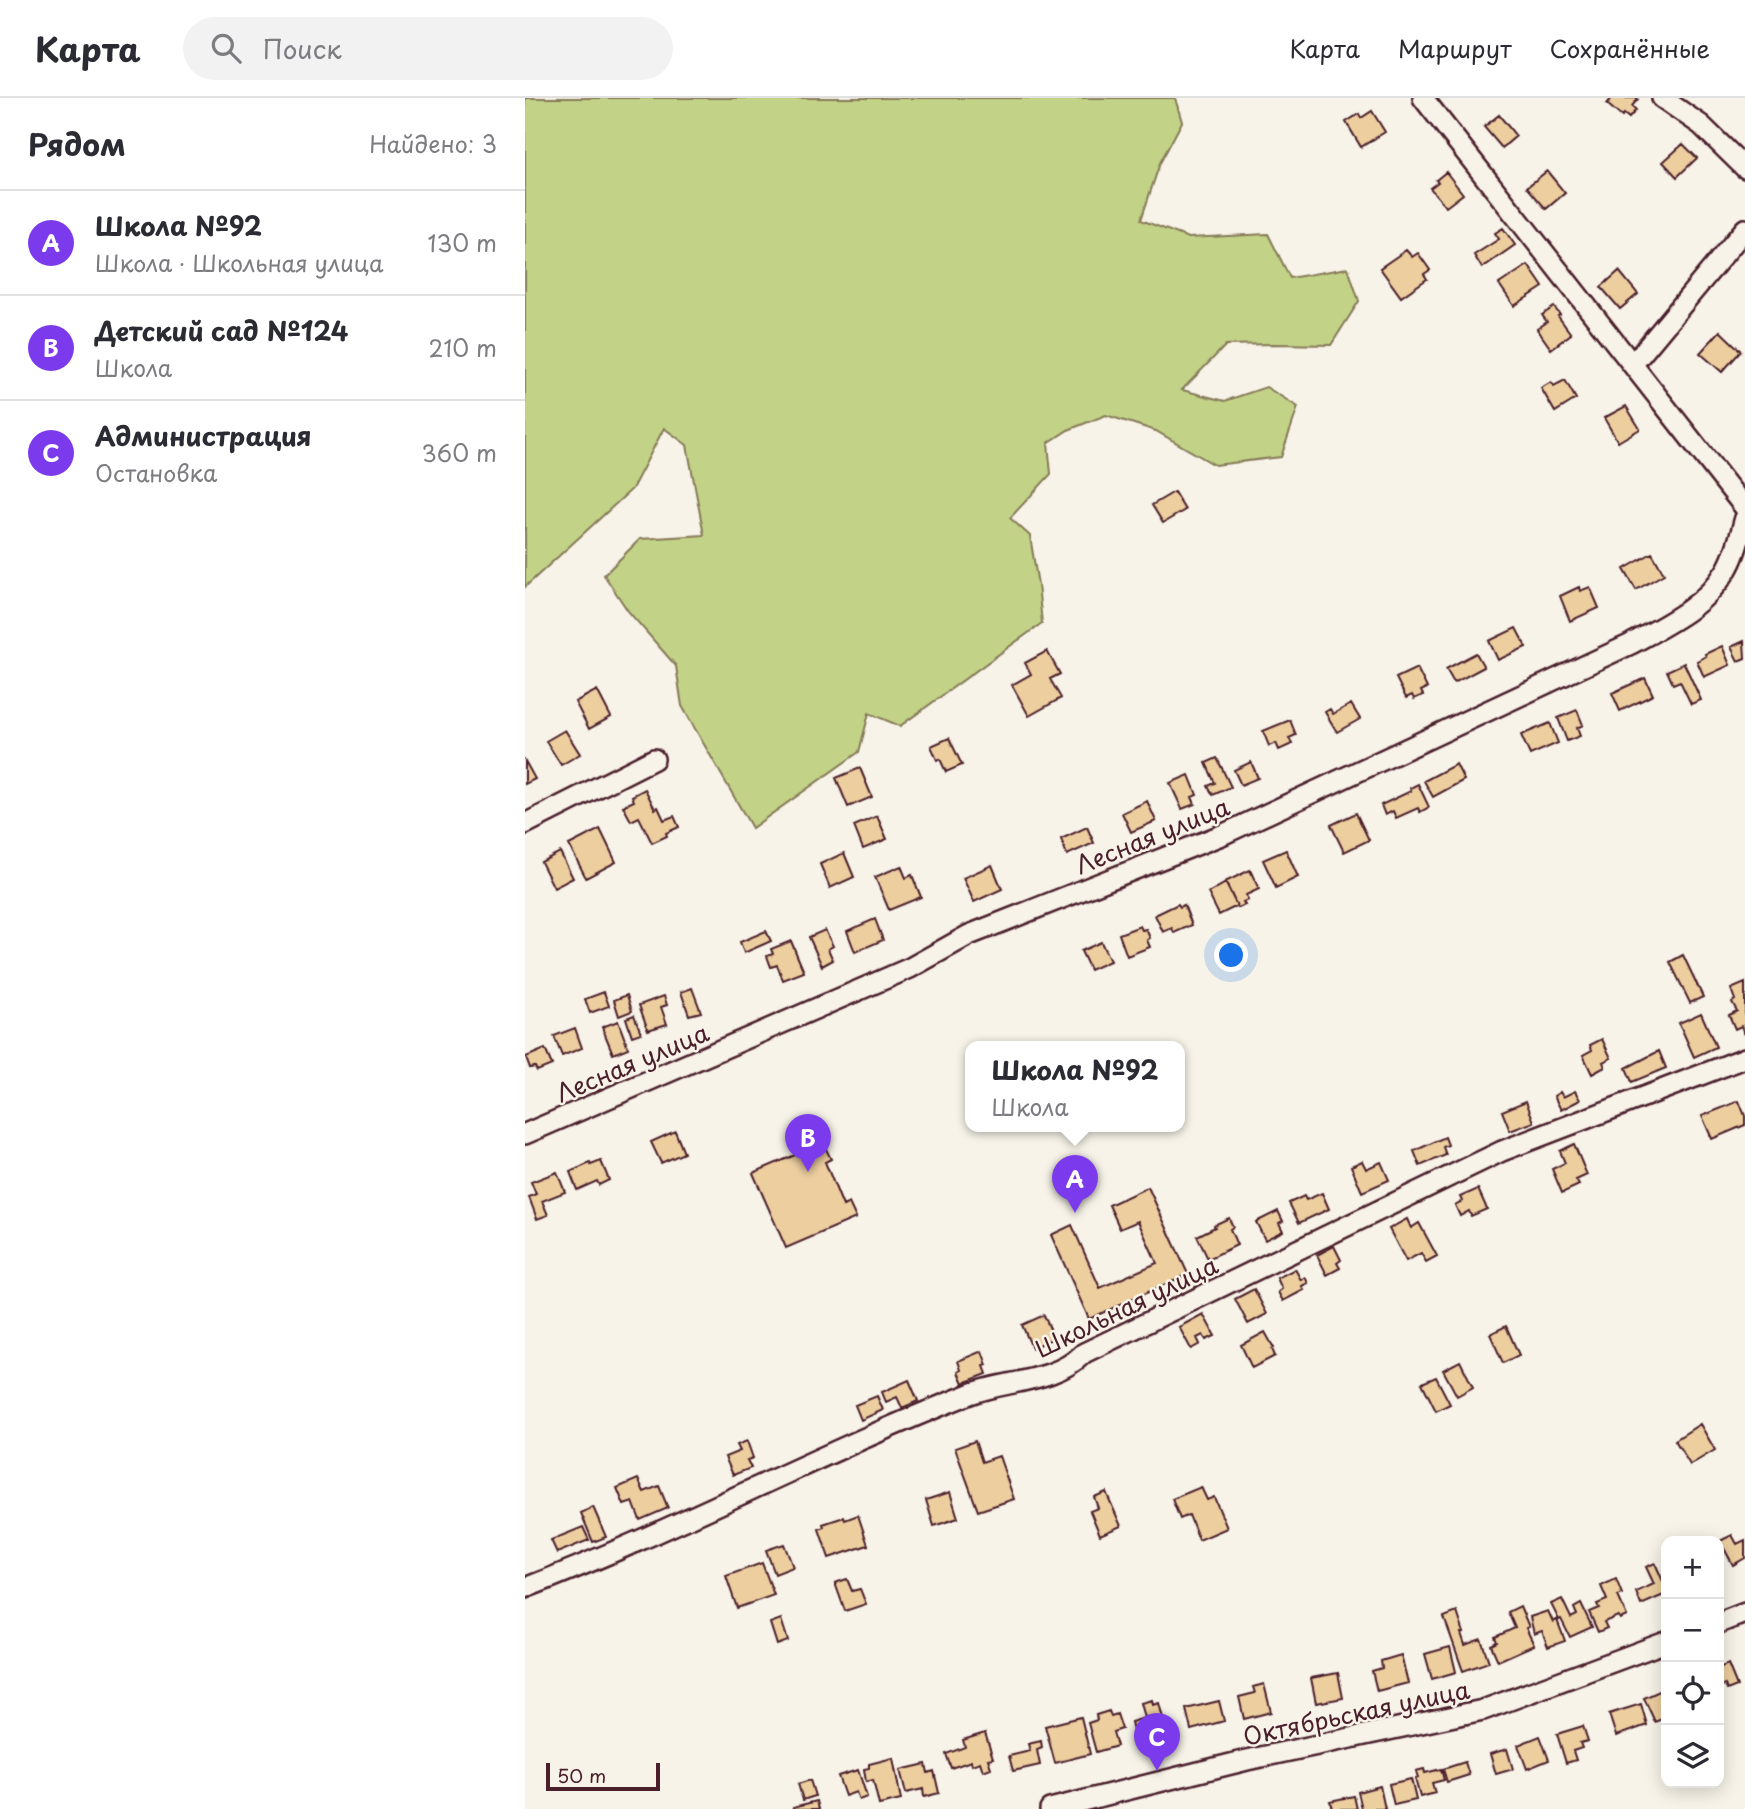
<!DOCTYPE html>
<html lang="ru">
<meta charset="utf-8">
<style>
:root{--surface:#fff;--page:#f2f2f3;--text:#2b2b33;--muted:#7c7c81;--line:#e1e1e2;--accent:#7c3aed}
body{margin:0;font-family:"Playpen Sans",sans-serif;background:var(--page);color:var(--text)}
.controls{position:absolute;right:21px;bottom:21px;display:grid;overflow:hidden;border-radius:14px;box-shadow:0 4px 18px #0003}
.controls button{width:63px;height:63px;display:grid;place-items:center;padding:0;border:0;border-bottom:2px solid var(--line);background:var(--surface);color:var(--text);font:35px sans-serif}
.scale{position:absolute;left:21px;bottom:18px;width:114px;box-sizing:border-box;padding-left:7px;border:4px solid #4a1f2b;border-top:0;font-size:19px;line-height:24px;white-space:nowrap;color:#4a1f2b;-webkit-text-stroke:5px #f7f3e8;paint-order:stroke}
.you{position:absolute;left:707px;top:858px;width:24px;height:24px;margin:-18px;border:5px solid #fff;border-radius:50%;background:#1a73e8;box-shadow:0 0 0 10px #1a73e833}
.badge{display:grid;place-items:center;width:46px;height:46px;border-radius:50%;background:var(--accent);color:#fff;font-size:23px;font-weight:700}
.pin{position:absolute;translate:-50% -58px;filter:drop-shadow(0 2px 4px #0008)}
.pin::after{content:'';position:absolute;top:37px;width:24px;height:21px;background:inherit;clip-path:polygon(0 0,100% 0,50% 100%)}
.popup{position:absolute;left:440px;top:943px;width:220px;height:91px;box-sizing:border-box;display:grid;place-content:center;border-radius:14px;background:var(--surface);filter:drop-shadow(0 2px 5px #0005);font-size:23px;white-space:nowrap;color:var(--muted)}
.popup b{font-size:26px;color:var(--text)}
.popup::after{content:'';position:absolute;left:50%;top:100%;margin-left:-14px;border:14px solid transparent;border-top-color:var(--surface)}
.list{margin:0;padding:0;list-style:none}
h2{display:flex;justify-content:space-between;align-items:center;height:91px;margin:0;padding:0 28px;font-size:30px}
h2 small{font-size:23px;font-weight:400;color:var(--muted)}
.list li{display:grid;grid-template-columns:46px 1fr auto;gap:21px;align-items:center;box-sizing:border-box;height:105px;padding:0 28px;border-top:2px solid var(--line)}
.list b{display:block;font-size:26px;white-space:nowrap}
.list p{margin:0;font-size:23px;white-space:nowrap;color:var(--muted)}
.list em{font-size:23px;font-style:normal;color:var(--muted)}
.icon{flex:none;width:38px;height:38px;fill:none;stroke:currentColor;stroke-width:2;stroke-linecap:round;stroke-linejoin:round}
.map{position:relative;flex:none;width:1220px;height:1711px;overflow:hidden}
header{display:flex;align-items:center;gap:42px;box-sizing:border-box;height:98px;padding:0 35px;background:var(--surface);border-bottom:2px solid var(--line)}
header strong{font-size:33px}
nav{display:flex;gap:38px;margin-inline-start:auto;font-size:24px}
.search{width:490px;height:63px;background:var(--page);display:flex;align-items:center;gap:18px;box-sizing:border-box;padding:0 24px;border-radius:38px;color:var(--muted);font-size:26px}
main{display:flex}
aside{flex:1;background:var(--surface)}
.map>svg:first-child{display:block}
.green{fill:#c2d387;stroke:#867959;stroke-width:2}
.building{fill:#ecce9f;stroke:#4a1f2b;stroke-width:2}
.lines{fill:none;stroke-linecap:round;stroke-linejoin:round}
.minor-casing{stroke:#4a1f2b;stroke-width:24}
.minor{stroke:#f7f3e8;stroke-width:19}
.labels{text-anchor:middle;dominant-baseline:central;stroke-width:5;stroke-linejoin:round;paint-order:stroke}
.street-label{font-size:24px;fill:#4a1f2b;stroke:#f7f3e8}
</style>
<header>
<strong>Карта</strong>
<div class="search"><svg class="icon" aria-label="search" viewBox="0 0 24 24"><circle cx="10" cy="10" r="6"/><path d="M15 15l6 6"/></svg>Поиск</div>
<nav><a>Карта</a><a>Маршрут</a><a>Сохранённые</a></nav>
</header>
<main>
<aside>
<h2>Рядом<small>Найдено: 3</small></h2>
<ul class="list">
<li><span class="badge">A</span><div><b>Школа №92</b><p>Школа · Школьная улица</p></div><em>130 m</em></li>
<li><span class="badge">B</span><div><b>Детский сад №124</b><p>Школа</p></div><em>210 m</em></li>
<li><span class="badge">C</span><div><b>Администрация</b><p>Остановка</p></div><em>360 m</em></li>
</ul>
</aside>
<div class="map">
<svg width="1220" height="1711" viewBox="0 0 1220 1711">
<rect width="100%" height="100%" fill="#f7f3e8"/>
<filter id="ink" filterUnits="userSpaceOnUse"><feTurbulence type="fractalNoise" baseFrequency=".0143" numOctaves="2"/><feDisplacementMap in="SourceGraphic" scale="14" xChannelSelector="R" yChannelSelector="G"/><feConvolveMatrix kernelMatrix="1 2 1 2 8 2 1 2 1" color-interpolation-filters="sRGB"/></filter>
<g filter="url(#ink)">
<path class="green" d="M0,0h650l7,24 -22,41 -19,57 47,18 80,-4 22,44 58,-10 11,33 -28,44 -57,-1 -48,1 -44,45 43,11 41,-14 32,20 -17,50 -66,8 -59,-34 -50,-16 -38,15 -20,13 3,31 -41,44 20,18 8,49 4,38 -142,103 -31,-13 -10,39 -107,76 -70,-122 -6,-40 -48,-55 -24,-36 36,-36 64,-4 -17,-90 -23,-17 -32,61 -107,98z"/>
<path class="building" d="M1087,0h24l2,1 -6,7 4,4 -7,8 -5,-4 -2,3 -15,-13z
M847,13l13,21 -24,15 -15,-25 13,-8 2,4z
M974,17l17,21 -14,12 -18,-21z
M1158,46l14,14 -20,19 -14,-15z
M1022,73l18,22 -19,16 -19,-22z
M921,74l17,22 -17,13 -16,-19 8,-6 -2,-2z
M978,130l12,17 -33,23 -8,-13 25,-16 -4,-6z
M881,152l6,7 6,-4 12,17 -6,4 3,5 -26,18 -21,-29z
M1003,167l15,22 -29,19 -15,-22z
M1094,173l19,23 -18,15 -19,-22z
M1029,209l6,8 -2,1 13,18 -20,15 -14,-20 10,-7 -5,-7z
M1195,233l21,20 -19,21 -22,-19z
M1040,282l11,19 -21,13 -14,-24 10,-6 3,4z
M1101,308l14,23 -22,13 -14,-24z
M649,394l11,18 -22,13 -11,-18z
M1127,455l12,21 -28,16 -12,-21z
M1054,489l1,4 10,-4 9,21 -29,13 -10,-25z
M991,530l10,19 -28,13 -9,-19z
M1219,543l1,17 -7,3 -7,-14z
M1197,548l8,19 -26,12 -7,-16 9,-5 -1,-2z
M522,553l13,23 -10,5 11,19 -32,18 -17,-31 19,-11 -6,-11z
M951,555l8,14 -30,16 -8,-14z
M1159,565l17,37 -10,4 -11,-23 -7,3 -6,-13z
M892,570l10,20 -6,3 2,4 -9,4 -2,-4 -6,3 -10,-20z
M1120,580l8,17 -33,16 -8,-18z
M72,592l14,27 -22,12 -14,-27z
M826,606l9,15 -23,13 -12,-20 5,-3 3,5z
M1052,612l6,15 -6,3 3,8 -13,5 -9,-23z
M765,622l6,15 -7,3 3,6 -13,6 -3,-7 -7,3 -6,-15z
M1025,625l8,20 -28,12 -9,-20z
M40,632l15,24 -19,11 -15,-24z
M424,640l13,27 -16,7 -6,-13 -3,1 -6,-14z
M692,660l14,29 -18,8 -5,-9 7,-3 -9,-20z
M0,663l10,18 -10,5z
M726,664l7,16 -17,7 -7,-15z
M931,666l8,16 -31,17 -9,-16z
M335,670l12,29 -24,10 -12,-29z
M664,677l8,20 -5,2 3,7 -13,5 -12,-26z
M893,686l11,23 -9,5 -2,-4 -22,10 -3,-7 -8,4 -4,-10 30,-14 -1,-3z
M120,691l10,20 3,-2 6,13 10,-4 5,11 -13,6 1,3 -15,7 -13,-26 -8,4 -8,-15 11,-5 -2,-5z
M622,703l9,20 -25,11 -9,-19z
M831,715l13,27 -25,12 -13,-27z
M352,718l10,23 -24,10 -9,-23z
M562,729l7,16 -27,12 -6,-16z
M75,731l16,33 -30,16 -17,-33z
M761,752l12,27 -22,11 -13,-28z
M35,754l13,26 -19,10 -13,-26z
M319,755l10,24 -24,11 -10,-24z
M467,767l10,24 -28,13 -11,-24z
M376,768l5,12 6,-3 9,22 -32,13 -14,-33z
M725,772l9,19 -13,6 2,5 -5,2 2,3 -7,3 -13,-26z
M701,785l11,23 -18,9 -11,-22z
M653,806l2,3 4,-2 8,20 -18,8 -2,-5 -9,4 -8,-17z
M350,821l8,21 -28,12 -8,-21z
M615,828l2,4 4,-1 4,9 -3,2 3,7 -23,9 -8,-22z
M300,832l8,16 -5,3 5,11 -11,6 -13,-29z
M241,833l5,10 -27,12 -4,-11z
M266,843l13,31 -21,8 -6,-15 -6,2 -4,-11 6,-2 -2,-5z
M576,844l9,19 -20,9 -9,-19z
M1158,857l20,42 -13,6 -20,-41z
M1220,885v49l-1,1 -3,-7 -6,3 -6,-14 8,-4 -5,-9 3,-2 -4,-11z
M167,890l9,24 -12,3 -8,-23z
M79,894l5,14 -19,7 -5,-14z
M102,897l5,16 -13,5 -5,-16z
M139,898l3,9 -6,2 6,17 -19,6 -9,-25z
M1176,915l15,34 -22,10 -15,-34z
M109,917l7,18 -9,3 -6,-18z
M93,923l10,27 -15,6 -11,-27z
M50,930l7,20 -20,8 -8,-20z
M1077,941l9,19 -8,4 2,5 -13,7 -9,-19 9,-5 -2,-5z
M20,951l7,16 -15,6 -2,-4 -5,1 -4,-11z
M1134,953l7,17 -34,14 -6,-14z
M1050,993l5,9 -19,10 -7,-14 6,-4 3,5z
M1001,1003l8,21 -24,9 -8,-20z
M1214,1003l6,15v9l-33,14 -10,-23z
M150,1033l9,22 -23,10 -10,-21z
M920,1039l3,8 -5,2 3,8 -26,11 -6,-15z
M298,1045l8,16 -6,3 18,44 6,-3 7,15 -70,30 -33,-75z
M1049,1046l13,31 -11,5 3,5 -17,8 -10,-24 13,-6 -5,-12z
M76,1063l8,19 -10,5 -2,-4 -20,9 -7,-18 20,-9 1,2z
M837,1063l4,8 15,-7 8,18 -27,12 -11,-26z
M32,1074l8,20 -23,9 6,14 -11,4 -8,-22 7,-3 -5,-12z
M623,1089l40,87 -99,45 -38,-84 21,-10 28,63 57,-25 -19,-42 -18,8 -11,-24z
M953,1091l9,20 -16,7 -2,-5 -9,5 -5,-11 7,-4 -2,-4z
M797,1095l7,16 -30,14 -10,-20 15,-7 2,4z
M753,1113l5,10 -4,2 4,8 -18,9 -9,-18z
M704,1120l4,9 -3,2 7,16 -29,14 -11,-23 18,-9 -1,-2z
M882,1121l4,9 8,-5 18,33 -11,6 -5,-9 -15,8 -17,-32z
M809,1148l7,14 -4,3 3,5 -13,7 -10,-20z
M770,1171l6,11 4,-3 3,6 -6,3 2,4 -21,11 -5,-9 4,-3 -5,-11z
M729,1191l13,25 -19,10 -13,-25z
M678,1216l12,22 -9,4 -3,-5 -6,3 3,6 -9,5 -12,-22z
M519,1217l10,23 -22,10 -10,-23z
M981,1228l13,29 -16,8 -13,-29z
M740,1234l9,16 -2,1 3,7 -23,12 -11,-23z
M457,1253l5,14 -3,1 3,8 -24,9 -5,-11 3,-2 -3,-9z
M935,1263l13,26 -16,9 -14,-26z
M911,1279l14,27 -14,7 -14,-28z
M384,1282l9,21 -16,7 -5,-11 -11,5 -4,-10z
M352,1298l6,14 -22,10 -6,-15z
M1175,1326l15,26 -25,15 -15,-25z
M222,1343l6,17 -6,2 4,8 -18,7 -8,-18 15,-6 -3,-6z
M450,1343l7,21 17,-6 15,43 -36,12 -23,-63z
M113,1381l6,13 15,-6 9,22 -28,12 -7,-18 -9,3 -7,-17z
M676,1389l6,13 7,-3 13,31 -28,12 -10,-25 -9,4 -8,-20z
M425,1394l8,26 -24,8 -8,-26z
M581,1394l15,34 -21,9 -10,-24 8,-3 -4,-11z
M68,1409l13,30 -13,5 -12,-29z
M333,1417l10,30 -39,13 -10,-29 5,-2 -1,-3 21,-7 1,3z
M58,1429l6,13 -32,13 -6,-13z
M1207,1437l5,9 8,-4v18l-12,7 -13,-24z
M259,1446l9,23 -18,7 -9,-24z
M237,1465l12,32 -37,13 -11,-32z
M1130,1465l11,25v6l-25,11 -5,-13 18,-8 -8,-17z
M322,1481l5,12 8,-2 6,15 -21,7 -10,-28z
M1091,1481l6,15 -4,2 9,20 -7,3 -2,-3 -14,6 3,6 -9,4 -9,-20 10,-4 -2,-4 10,-4 -6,-14z
M1037,1501l9,19 6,-3 -3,-7 7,-4 11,23 -22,10 -9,-18 -2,1 -8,-16z
M995,1508l9,21 -3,1 8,17 -36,16 -7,-16 6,-3 -2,-5 20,-9 -7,-16z
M1023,1513l5,11 4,-2 8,21 -17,6 -6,-16 -8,3 -4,-17z
M932,1514l7,21h-3l4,12 16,-6 8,23 -26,9 -19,-54z
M256,1521l7,22 -11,4 -7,-22z
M925,1549l6,25 -24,7 -7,-25z
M876,1557l7,28 -31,8 -5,-20 10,-3 -1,-7z
M1203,1566l9,22 -10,4 -2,-5 -6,2v-19z
M813,1575l5,25 -27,5 -5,-25z
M739,1586l7,28 -27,7 -5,-22 16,-4 -2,-6z
M1141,1590v29l-11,5 -11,-24z
M627,1602l1,5 6,-2 5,19 -5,1 5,17 -14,3 -2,-7 -13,3 -4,-17 14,-4 -4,-15z
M694,1603l5,20 -33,9 -5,-21z
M1116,1606l6,21 -31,11 -7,-22z
M584,1613l2,5 6,-2 5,15 -9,3 4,14 -21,6 -8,-29 9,-3 -1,-5z
M556,1619l9,37 -35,9 -10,-37z
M1058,1628l5,15 -8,2 2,5 -9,3 3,9 -10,3 -9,-29z
M460,1635l8,25 -5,1 3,9 -8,3 -3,-9 -8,3 -1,-4 -20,7 -5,-14 19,-7 -2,-7z
M1015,1638l9,24 -22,9 -9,-24z
M516,1643l1,7 -5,2 3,15 -27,6 -4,-15 21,-5 -2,-7z
M982,1651l6,20 -17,5 -6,-20z
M368,1660l8,42 -22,5 -6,-25 -7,2 -2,-13 5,-1v-4z
M940,1664l4,13 -22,7 -4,-13z
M401,1666l2,9 6,-2 5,22 -15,4 -1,-8 -17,4 -6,-23z
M899,1671l1,4 16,-4 3,11 -12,3 3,10 -15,4 -5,-18 3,-1 -2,-7z
M333,1672l9,27 -8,3 -3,-8 -11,4 -7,-20z
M886,1681l5,21 -22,5 -5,-21z
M285,1682l5,16 -12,4 -5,-16z
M855,1688l5,23h-23l-4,-17z
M829,1698l3,13h-25l-2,-8z
M292,1703l2,8h-26v-2z"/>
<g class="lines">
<defs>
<path id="minor" d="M898,0l322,410
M1137,0l39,27 44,43
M1108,266l112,-135
M0,726l129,-65
M0,1036l385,-166 59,-33 255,-101 407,-190c36,-20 73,-37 95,-73 10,-16 14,-36 19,-53
M0,1490c151,-58 294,-135 445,-194 37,-14 84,-11 114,-41l418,-202 243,-93
M1194,1525l26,-10
M525,1711l197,-49 236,-50 183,-68"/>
</defs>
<use href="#minor" class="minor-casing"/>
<use href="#minor" class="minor"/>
</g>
</g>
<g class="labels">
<g class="street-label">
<text transform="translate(627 737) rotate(-22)">Лесная улица</text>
<text transform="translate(107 964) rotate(-23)">Лесная улица</text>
<text transform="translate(601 1208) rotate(-26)">Школьная улица</text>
<text transform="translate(831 1614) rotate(-12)">Октябрьская улица</text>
</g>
</g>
</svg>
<div class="controls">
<button>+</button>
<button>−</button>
<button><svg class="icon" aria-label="locate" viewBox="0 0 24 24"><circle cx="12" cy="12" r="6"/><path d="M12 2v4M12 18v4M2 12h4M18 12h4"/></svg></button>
<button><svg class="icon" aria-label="layers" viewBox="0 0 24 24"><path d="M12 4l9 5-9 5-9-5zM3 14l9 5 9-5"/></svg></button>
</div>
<div class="scale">50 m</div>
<div class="you"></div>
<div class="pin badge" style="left:550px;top:1115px">A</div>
<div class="popup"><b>Школа №92</b>Школа</div>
<div class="pin badge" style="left:283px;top:1074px">B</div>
<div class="pin badge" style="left:632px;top:1673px">C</div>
</div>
</main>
